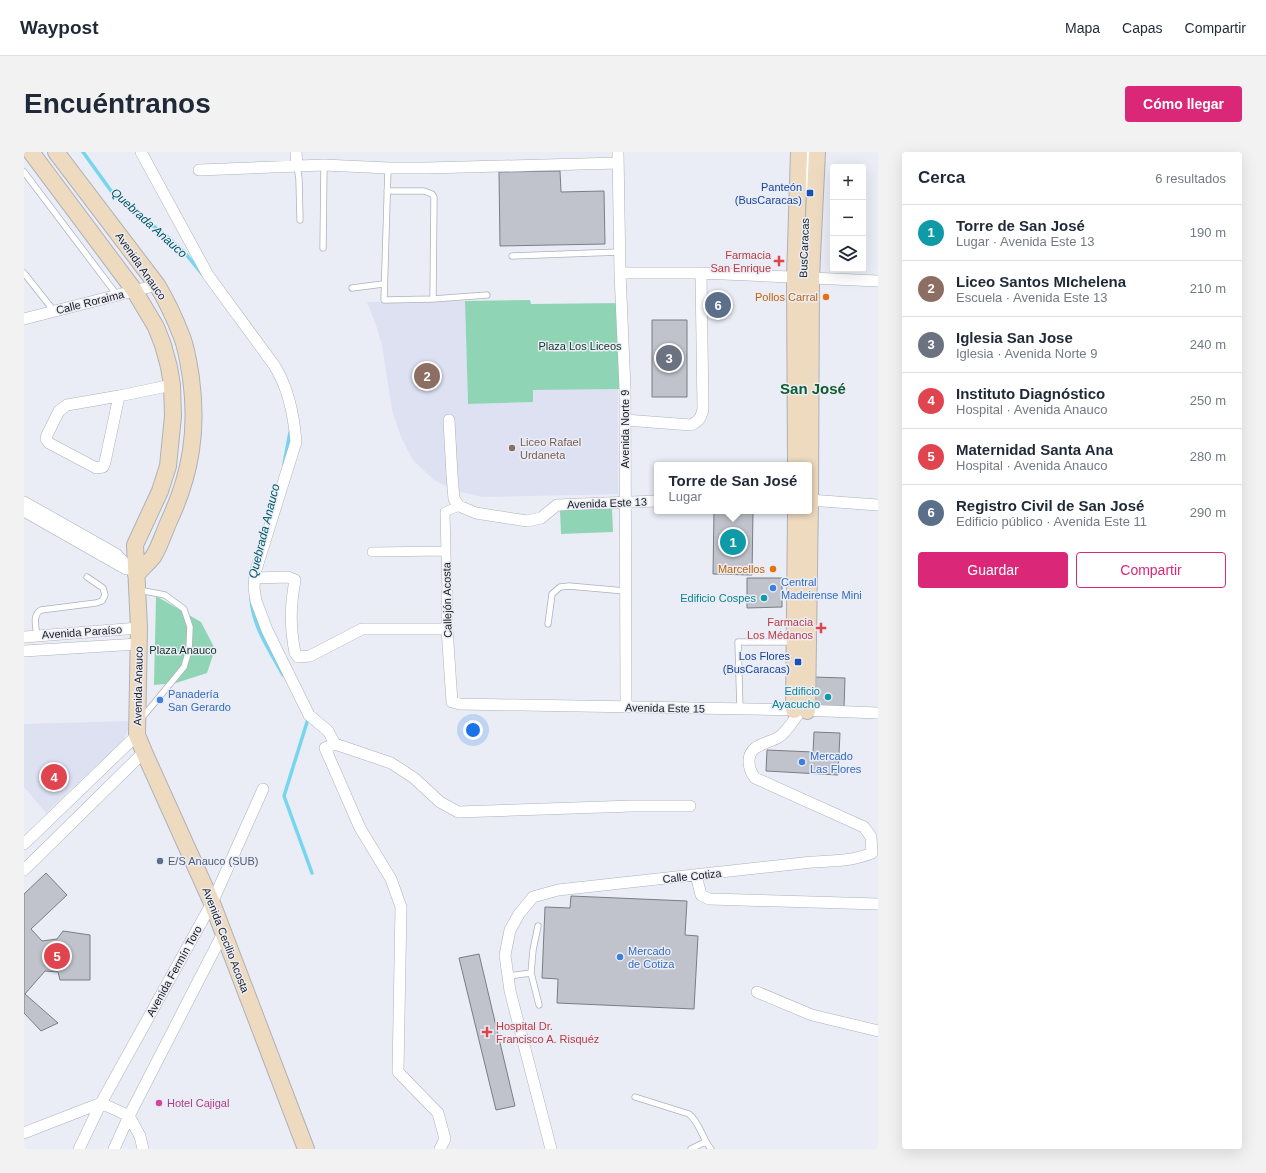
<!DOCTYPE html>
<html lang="es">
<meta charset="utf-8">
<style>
:root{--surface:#fff;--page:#f2f2f3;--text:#1f2937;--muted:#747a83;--line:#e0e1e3;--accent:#db2777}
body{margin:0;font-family:Helvetica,sans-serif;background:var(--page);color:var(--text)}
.controls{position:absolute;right:12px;top:12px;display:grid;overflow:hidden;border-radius:4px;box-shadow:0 4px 16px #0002}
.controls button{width:36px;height:36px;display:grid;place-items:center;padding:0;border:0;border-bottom:1px solid var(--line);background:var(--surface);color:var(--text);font:20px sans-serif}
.you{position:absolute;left:449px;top:578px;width:14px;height:14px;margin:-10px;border:3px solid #fff;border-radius:50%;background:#1a73e8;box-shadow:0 0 0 6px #1a73e833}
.badge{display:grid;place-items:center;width:26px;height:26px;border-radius:50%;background:var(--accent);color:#fff;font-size:13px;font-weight:700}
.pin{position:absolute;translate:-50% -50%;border:2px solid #fff;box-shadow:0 1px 4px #0006}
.popup{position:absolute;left:630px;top:310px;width:158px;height:52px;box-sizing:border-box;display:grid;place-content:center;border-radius:4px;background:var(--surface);filter:drop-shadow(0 1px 3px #0005);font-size:13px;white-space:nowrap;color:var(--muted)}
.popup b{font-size:15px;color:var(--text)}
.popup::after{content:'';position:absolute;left:50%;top:100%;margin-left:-8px;border:8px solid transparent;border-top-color:var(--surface)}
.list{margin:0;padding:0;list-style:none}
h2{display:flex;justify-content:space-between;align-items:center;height:52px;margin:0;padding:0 16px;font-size:17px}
h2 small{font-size:13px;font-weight:400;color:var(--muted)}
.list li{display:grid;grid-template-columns:26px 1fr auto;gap:12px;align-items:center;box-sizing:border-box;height:56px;padding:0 16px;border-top:1px solid var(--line)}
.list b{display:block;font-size:15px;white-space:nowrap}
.list p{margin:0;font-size:13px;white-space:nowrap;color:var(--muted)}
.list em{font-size:13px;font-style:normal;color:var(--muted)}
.actions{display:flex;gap:8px;padding:12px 16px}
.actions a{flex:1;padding:9px 0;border:1px solid var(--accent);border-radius:4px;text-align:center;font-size:14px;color:var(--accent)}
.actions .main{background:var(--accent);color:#fff}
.icon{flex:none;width:22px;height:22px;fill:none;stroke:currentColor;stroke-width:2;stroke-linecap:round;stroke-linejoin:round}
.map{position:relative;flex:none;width:854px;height:997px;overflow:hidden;border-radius:4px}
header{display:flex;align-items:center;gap:24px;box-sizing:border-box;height:56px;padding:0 20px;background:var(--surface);border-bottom:1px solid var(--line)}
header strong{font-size:19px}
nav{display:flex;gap:22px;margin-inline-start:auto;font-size:14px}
.intro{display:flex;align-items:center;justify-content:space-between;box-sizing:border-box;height:96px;padding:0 24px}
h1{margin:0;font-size:28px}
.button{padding:10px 18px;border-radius:4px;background:var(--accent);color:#fff;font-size:14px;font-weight:700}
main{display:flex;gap:24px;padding:0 24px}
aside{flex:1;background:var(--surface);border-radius:4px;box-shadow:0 4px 16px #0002}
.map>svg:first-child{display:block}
.built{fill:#dde1f1}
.green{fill:#8fd5b5}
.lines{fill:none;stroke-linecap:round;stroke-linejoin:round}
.stream{stroke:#75d6ee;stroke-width:3.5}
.building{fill:#c0c3cb;stroke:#7a7d84}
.service-casing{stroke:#aeb1b9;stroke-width:7}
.pedestrian-casing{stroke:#aeb1b9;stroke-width:10}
.minor-casing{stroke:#aeb1b9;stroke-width:12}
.secondary-casing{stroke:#aeb1b9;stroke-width:18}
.service{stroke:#fff;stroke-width:5.5}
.pedestrian{stroke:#fff;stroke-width:9}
.minor{stroke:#fff;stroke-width:11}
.secondary{stroke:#eedabf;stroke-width:16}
.transit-dot{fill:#1a4fb4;stroke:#eaedf6;stroke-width:1.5}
.health-dot{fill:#e0444e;stroke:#eaedf6;stroke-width:1.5}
.food-dot{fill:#e8710a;stroke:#eaedf6;stroke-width:1.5}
.education-dot{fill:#8d6e63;stroke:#eaedf6;stroke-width:1.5}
.shop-dot{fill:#3f7fe0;stroke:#eaedf6;stroke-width:1.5}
.culture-dot{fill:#0f9aa8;stroke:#eaedf6;stroke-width:1.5}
.service-dot{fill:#5c6f8a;stroke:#eaedf6;stroke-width:1.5}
.hotel-dot{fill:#d1479c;stroke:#eaedf6;stroke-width:1.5}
.labels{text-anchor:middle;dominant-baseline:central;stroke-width:3;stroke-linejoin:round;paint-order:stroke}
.transit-label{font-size:11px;fill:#164399;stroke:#eaedf6;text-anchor:end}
.street-label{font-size:11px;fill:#202124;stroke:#eaedf6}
.health-label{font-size:11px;fill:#be3a42;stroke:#eaedf6;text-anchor:end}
.food-label{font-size:11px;fill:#c56008;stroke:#eaedf6;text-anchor:end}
.park-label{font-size:11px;fill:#103526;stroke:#eaedf6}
.education-label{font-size:11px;fill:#785e54;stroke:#eaedf6;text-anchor:start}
.shop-label{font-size:11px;fill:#366cbe;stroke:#eaedf6;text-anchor:start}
.culture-label{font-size:11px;fill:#0d838f;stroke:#eaedf6;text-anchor:end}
.service-label{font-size:11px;fill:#4e5e75;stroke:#eaedf6;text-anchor:start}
.hotel-label{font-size:11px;fill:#b23c85;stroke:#eaedf6;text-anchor:start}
.water-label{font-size:12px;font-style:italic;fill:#005969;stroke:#eaedf6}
.district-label{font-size:15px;font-weight:bold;fill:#115c31;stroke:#eaedf6}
</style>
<header>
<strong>Waypost</strong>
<nav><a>Mapa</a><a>Capas</a><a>Compartir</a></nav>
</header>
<div class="intro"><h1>Encuéntranos</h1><a class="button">Cómo llegar</a></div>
<main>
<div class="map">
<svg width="854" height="997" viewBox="0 0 854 997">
<rect width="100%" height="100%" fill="#eaedf6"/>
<path class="built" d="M441,149l3,103 64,-2v-12l86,-1v105l-135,3 -26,-6 -23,-11 -21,-20 -12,-23 -9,-27 -10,-65 -6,-20 -9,-23h60z
M108,569l-8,18 -78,74 -22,-26v-63z"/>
<path class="green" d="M506,148l1,4 90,-1 4,86 -92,1v12l-65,2 -3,-103z
M588,356l1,24 -52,2 -1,-24z
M132,444l45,26 14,27 -8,24 -31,10 -22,2z"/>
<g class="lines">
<path class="stream" d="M59,0l31,43 56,44 15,14 17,21
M260,312l6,-32
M227,447c2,28 19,52 32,76
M283,565l1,2 -24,77 28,77"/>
</g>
<path class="building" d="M536,19l1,21 43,-1 1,53 -105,2 -1,-74z
M683,145l21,1v16l-21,-1z
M628,168h35v77h-35z
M690,359h39l-1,64 -39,-1z
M723,426h35v29l-35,1z
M789,525l32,1 -1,30 -32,-1z
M790,580l26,1 -2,42 -72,-4 1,-21 46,2z
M22,721l21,22 -36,34 11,12 15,-2 6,-8 27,4v45h-30l-2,-8 -13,-1 -20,23 33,29 -17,8 -17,-18v-119z
M547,744l116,5 -2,34 13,1 -4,73 -137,-6 1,-24 -16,-1 3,-71 25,1z
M455,802l36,152 -19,4 -37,-152z"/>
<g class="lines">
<defs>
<path id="service" d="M273,14l2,13 1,41
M364,16l-4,132 49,-1 54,-4
M0,20l93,123
M782,35l1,-35
M363,39h37l8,3 2,3 -1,102
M299,96l1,-83
M488,104l107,-4
M0,121l30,38
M328,136l31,-4
M115,438l26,5 19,14 6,18 -1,23 -5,17 -43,52
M524,472l4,-30 8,-7 9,-1 56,5
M13,484c-1,-9 -5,-21 4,-26l55,-7 6,-2 3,-6 -2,-7 -16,-11
M716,557l-2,-67h55
M514,774l-5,24 -2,23 8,32
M484,824l23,-3
M611,945l54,17c11,9 13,24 22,35
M667,997l14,-7"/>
<path id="pedestrian" d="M348,400l74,-1
M423,441l-2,-81 14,-6"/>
<path id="minor" d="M117,0l67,123 66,90c14,22 20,51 22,77l-41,131 -1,15 2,13 11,29 42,85 19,16 7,13
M272,0l1,14
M594,0l2,121 5,116 1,318
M175,18l125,-5 64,3h39l191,-5
M596,121h81l177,8
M0,167l133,-34
M95,244l-52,9 -8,6 -12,24 -1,4 3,4 47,25 7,-1 2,-5 14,-66 53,-11
M425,268l3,55 2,24 5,7 17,7 51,8 14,-3 16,-13 100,-4
M601,268l66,5c8,-4 10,-7 12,-16l-2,-136
M785,348l69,5
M0,350l92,52 20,21
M0,359l102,58
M231,426l33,-1 7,3c-5,28 -5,46 0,73l3,4 12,-1 52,-27h85
M423,441v36l5,73 8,2 341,6 77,3
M0,485l115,-9
M0,499l114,-7
M777,558c-7,9 -13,21 -22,27 -11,7 -30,7 -30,24 0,7 2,12 6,17l109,49 7,10 1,16
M0,692l113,-109
M0,718l120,-118
M672,723l5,20 8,4 169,5
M733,840l55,23 66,16
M0,981l77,-30 28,13 11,20 3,13
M55,997l22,-46 111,-200 51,-114
M90,997l15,-33 94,-183
M416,997l5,-10 -7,-26 -40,-41 3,-165 -10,-28 -31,-51 -35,-80 10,-4 56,19 23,15 26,24 18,10 174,-6h58
M527,997l-41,-158 -5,-36 5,-25 9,-16 14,-17 25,-7 254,-28c21,-1 41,-1 60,-9"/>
<path id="secondary" d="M7,0l103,138 22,37 7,18 6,22 3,18 1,31 -5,50 -8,25 -25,54 4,83 -2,107 7,17 68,151 94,246
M32,0l101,133c10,16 18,34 25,52 5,13 7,28 9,41 7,52 0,96 -22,143 -5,11 -9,25 -16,36 -5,6 -12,12 -17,18
M772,313l-1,-188 4,-125
M770,558l2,-199
M783,559l3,-211 1,-222 6,-126"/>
</defs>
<use href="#service" class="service-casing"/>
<use href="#pedestrian" class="pedestrian-casing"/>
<use href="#minor" class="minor-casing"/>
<use href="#secondary" class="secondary-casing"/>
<use href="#service" class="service"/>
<use href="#pedestrian" class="pedestrian"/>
<use href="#minor" class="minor"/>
<use href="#secondary" class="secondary"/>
</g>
<g class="transit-dot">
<rect x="782" y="37" width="8" height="8" rx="2"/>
<rect x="770" y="506" width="8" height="8" rx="2"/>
</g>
<g class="health-dot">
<path d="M753 103h4v4h4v4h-4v4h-4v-4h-4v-4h4z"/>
<path d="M795 470h4v4h4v4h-4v4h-4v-4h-4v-4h4z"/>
<path d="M461 874h4v4h4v4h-4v4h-4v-4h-4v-4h4z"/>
</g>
<g class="food-dot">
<circle cx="802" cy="145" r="4"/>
<circle cx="749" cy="417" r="4"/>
</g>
<circle class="education-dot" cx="488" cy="296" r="4"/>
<g class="shop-dot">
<circle cx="749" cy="436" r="4"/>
<circle cx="136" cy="548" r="4"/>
<circle cx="778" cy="610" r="4"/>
<circle cx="596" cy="805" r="4"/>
</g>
<g class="culture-dot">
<circle cx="740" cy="446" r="4"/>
<circle cx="804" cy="545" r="4"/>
</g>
<circle class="service-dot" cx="136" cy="709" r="4"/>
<circle class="hotel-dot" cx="135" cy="951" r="4"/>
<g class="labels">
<g class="transit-label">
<text x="778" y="35">Panteón<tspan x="778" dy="13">(BusCaracas)</tspan></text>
<text x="766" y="504">Los Flores<tspan x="766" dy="13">(BusCaracas)</tspan></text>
</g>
<g class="street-label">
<text transform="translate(780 96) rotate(-88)">BusCaracas</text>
<text transform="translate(117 114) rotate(55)">Avenida Anauco</text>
<text transform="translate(66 150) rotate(-14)">Calle Roraima</text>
<text transform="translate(601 277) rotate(-90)">Avenida Norte 9</text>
<text transform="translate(583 351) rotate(-2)">Avenida Este 13</text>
<text transform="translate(423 448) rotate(-91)">Callejón Acosta</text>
<text transform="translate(58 480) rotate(-4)">Avenida Paraíso</text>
<text transform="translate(114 534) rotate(-89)">Avenida Anauco</text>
<text transform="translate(641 556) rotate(1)">Avenida Este 15</text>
<text transform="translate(668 724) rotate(-6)">Calle Cotiza</text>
<text transform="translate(202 788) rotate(69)">Avenida Cecilio Acosta</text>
<text transform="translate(150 819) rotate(-61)">Avenida Fermín Toro</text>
</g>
<g class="health-label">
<text x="747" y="103">Farmacia<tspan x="747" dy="13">San Enrique</tspan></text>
<text x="789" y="470">Farmacia<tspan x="789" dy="13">Los Médanos</tspan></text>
<text x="472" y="874" text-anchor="start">Hospital Dr.<tspan x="472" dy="13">Francisco A. Risquéz</tspan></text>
</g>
<g class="food-label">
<text x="794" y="145">Pollos Carral</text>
<text x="741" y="417">Marcellos</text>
</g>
<g class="park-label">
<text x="556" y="194">Plaza Los Liceos</text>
<text x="159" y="498">Plaza Anauco</text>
</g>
<g class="education-label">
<text x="496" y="290">Liceo Rafael<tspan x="496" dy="13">Urdaneta</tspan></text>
</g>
<g class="shop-label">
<text x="757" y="430">Central<tspan x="757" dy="13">Madeirense Mini</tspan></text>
<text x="144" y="542">Panadería<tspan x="144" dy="13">San Gerardo</tspan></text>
<text x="786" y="604">Mercado<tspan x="786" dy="13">Las Flores</tspan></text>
<text x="604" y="799">Mercado<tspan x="604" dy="13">de Cotiza</tspan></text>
</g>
<g class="culture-label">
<text x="732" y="446">Edificio Cospes</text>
<text x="796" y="539">Edificio<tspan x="796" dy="13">Ayacucho</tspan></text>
</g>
<g class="service-label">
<text x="144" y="709">E/S Anauco (SUB)</text>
</g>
<g class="hotel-label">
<text x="143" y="951">Hotel Cajigal</text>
</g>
<g class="water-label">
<text transform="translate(125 71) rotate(42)">Quebrada Anauco</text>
<text transform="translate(240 379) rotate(-76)">Quebrada Anauco</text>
</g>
<g class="district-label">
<text x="789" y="236">San José</text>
</g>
</g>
</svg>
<div class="controls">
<button>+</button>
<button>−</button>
<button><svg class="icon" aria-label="layers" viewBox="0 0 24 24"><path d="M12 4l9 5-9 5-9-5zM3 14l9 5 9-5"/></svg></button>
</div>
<div class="you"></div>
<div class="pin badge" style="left:709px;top:390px;background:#0f9aa8">1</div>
<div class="popup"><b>Torre de San José</b>Lugar</div>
<div class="pin badge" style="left:403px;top:224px;background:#8d6e63">2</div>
<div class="pin badge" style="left:645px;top:206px;background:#6b7280">3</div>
<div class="pin badge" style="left:30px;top:625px;background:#e0444e">4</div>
<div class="pin badge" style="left:33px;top:804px;background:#e0444e">5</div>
<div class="pin badge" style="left:694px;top:153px;background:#5c6f8a">6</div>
</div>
<aside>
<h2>Cerca<small>6 resultados</small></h2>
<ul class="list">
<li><span class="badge" style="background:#0f9aa8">1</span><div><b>Torre de San José</b><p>Lugar · Avenida Este 13</p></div><em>190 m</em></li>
<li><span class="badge" style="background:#8d6e63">2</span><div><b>Liceo Santos MIchelena</b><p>Escuela · Avenida Este 13</p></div><em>210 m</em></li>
<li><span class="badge" style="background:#6b7280">3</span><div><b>Iglesia San Jose</b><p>Iglesia · Avenida Norte 9</p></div><em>240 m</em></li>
<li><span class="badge" style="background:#e0444e">4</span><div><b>Instituto Diagnóstico</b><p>Hospital · Avenida Anauco</p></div><em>250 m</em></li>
<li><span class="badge" style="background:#e0444e">5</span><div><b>Maternidad Santa Ana</b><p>Hospital · Avenida Anauco</p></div><em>280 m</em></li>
<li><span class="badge" style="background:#5c6f8a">6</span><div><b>Registro Civil de San José</b><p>Edificio público · Avenida Este 11</p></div><em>290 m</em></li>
</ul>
<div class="actions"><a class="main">Guardar</a><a>Compartir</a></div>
</aside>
</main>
